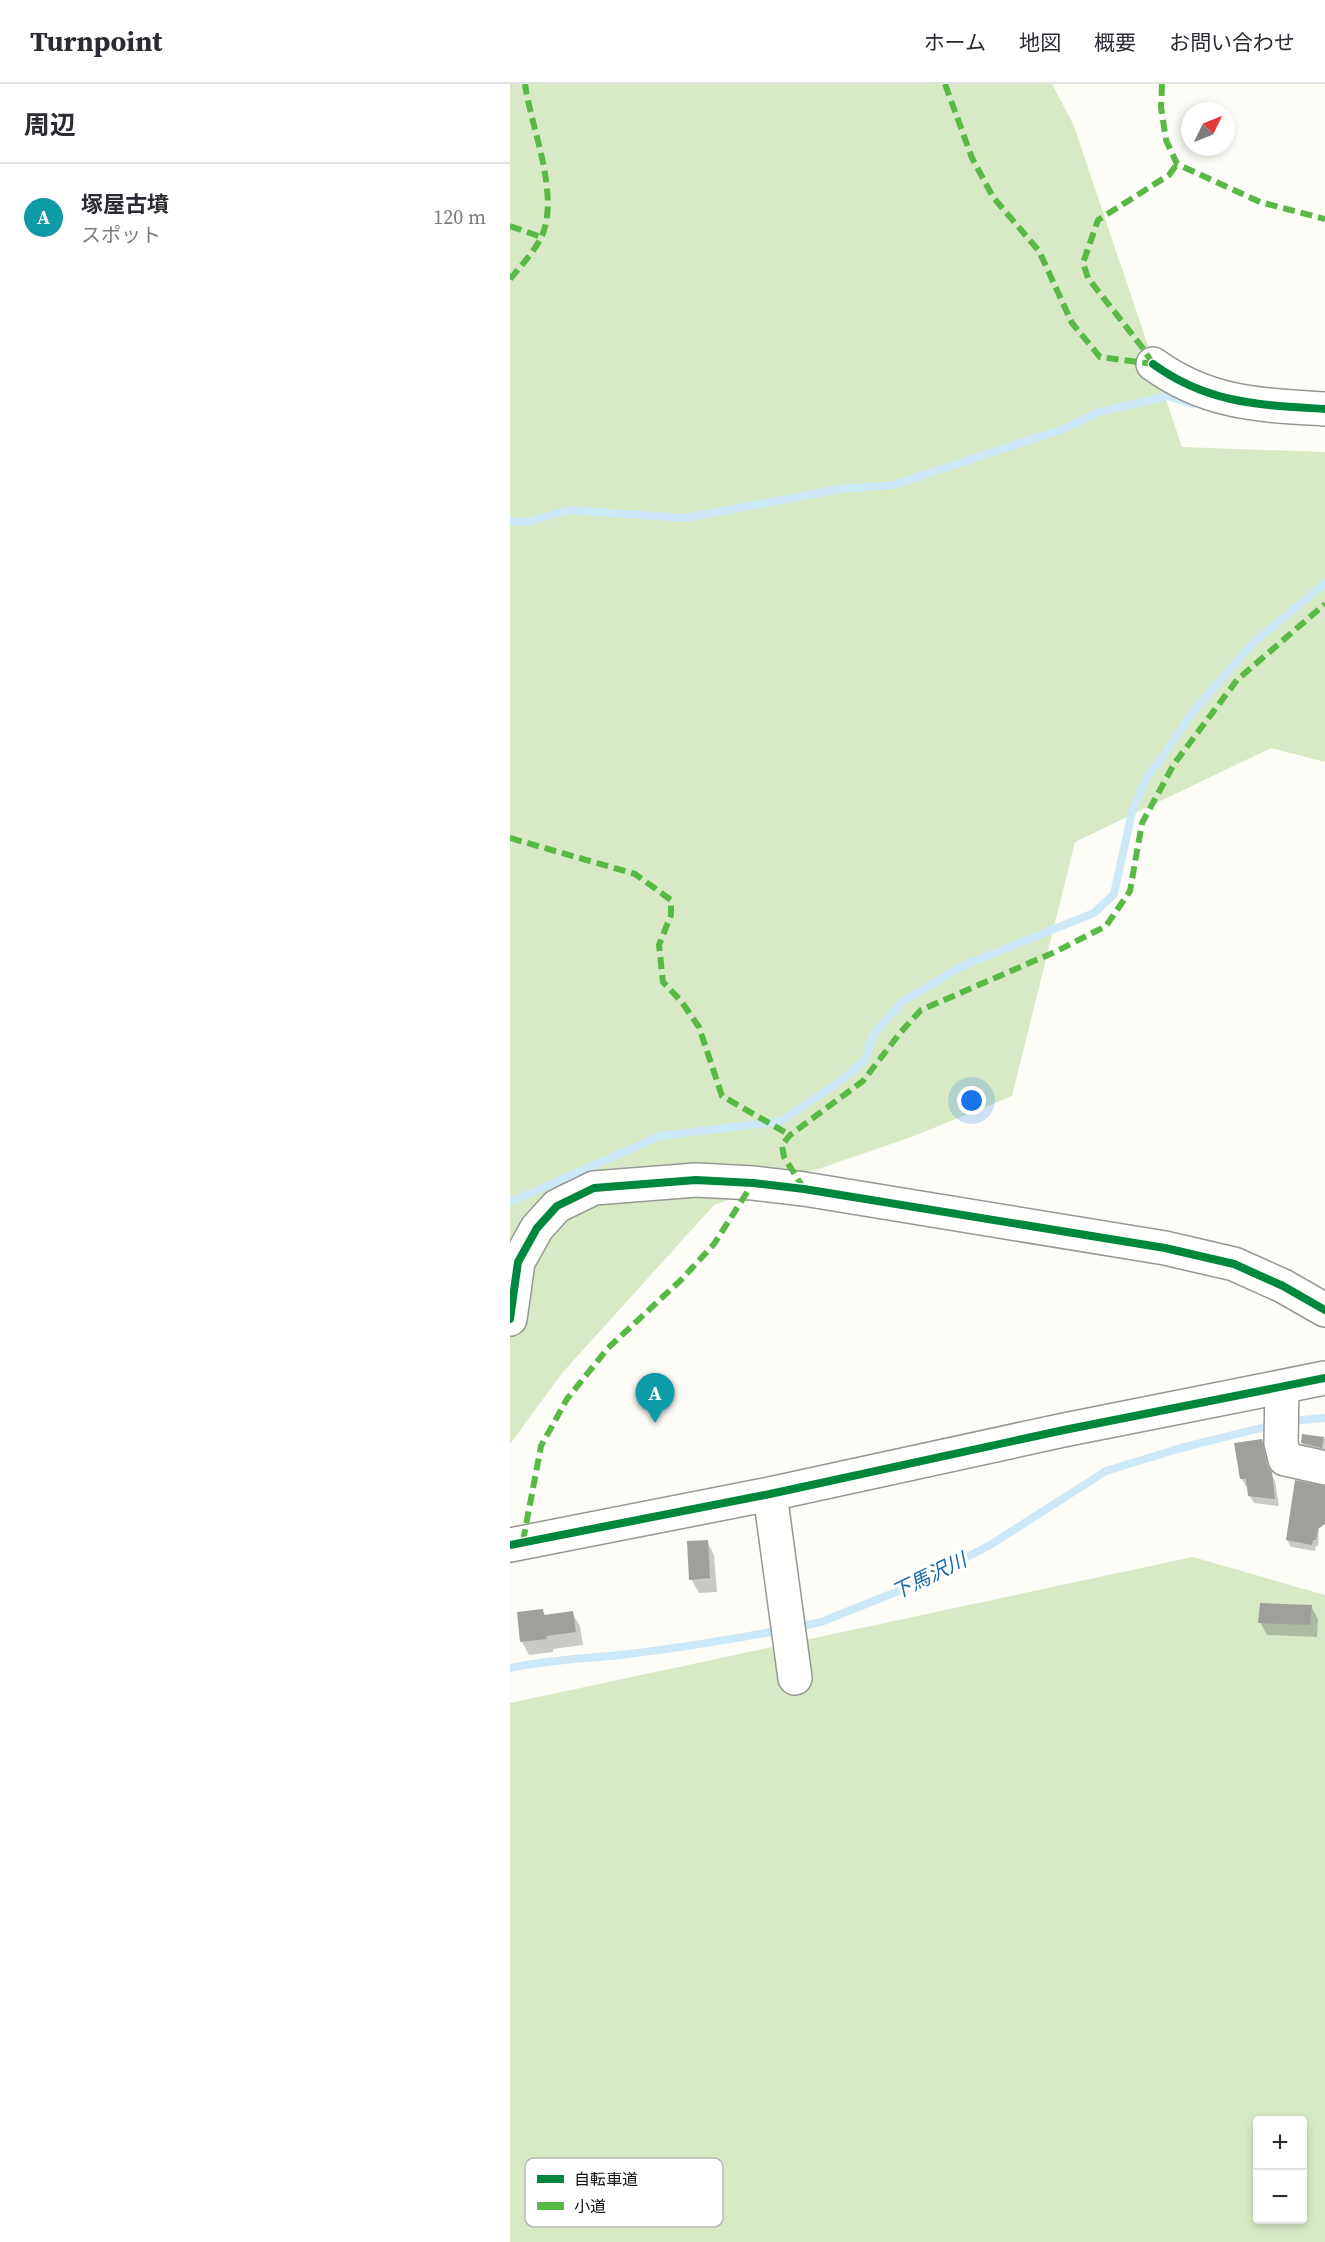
<!DOCTYPE html>
<html lang="ja">
<meta charset="utf-8">
<style>
:root{--surface:#fff;--page:#f2f2f3;--text:#2b2b33;--muted:#7c7c81;--line:#e1e1e2;--accent:#646362}
body{margin:0;font-family:"Source Serif 4","Noto Sans JP",serif;background:var(--page);color:var(--text)}
.controls{position:absolute;right:18px;bottom:18px;display:grid;overflow:hidden;border-radius:6px;box-shadow:0 3px 9px #0003}
.controls button{width:54px;height:54px;display:grid;place-items:center;padding:0;border:0;border-bottom:2px solid var(--line);background:var(--surface);color:var(--text);font:30px sans-serif}
.compass{position:absolute;left:671px;top:18px;width:54px;height:54px;border-radius:50%;background:var(--surface);box-shadow:0 3px 9px #0003;rotate:47deg}
.you{position:absolute;left:462px;top:1017px;width:21px;height:21px;margin:-15px;border:4px solid #fff;border-radius:50%;background:#1a73e8;box-shadow:0 0 0 9px #1a73e833}
.badge{display:grid;place-items:center;width:39px;height:39px;border-radius:50%;background:var(--accent);color:#fff;font-size:20px;font-weight:700}
.pin{position:absolute;translate:-50% -50px;filter:drop-shadow(0 2px 3px #0008)}
.pin::after{content:'';position:absolute;top:32px;width:21px;height:18px;background:inherit;clip-path:polygon(0 0,100% 0,50% 100%)}
.list{margin:0;padding:0;list-style:none}
h2{display:flex;justify-content:space-between;align-items:center;height:78px;margin:0;padding:0 24px;font-size:26px}
h2 small{font-size:20px;font-weight:400;color:var(--muted)}
.list li{display:grid;grid-template-columns:39px 1fr auto;gap:18px;align-items:center;box-sizing:border-box;height:108px;padding:0 24px;border-top:2px solid var(--line)}
.list b{display:block;font-size:22px;white-space:nowrap}
.list p{margin:0;font-size:20px;white-space:nowrap;color:var(--muted)}
.list em{font-size:20px;font-style:normal;color:var(--muted)}
.map{position:relative;flex:none;width:815px;height:2158px;overflow:hidden}
header{display:flex;align-items:center;gap:36px;box-sizing:border-box;height:84px;padding:0 30px;background:var(--surface);border-bottom:2px solid var(--line)}
header strong{font-size:28px}
nav{display:flex;gap:33px;margin-inline-start:auto;font-size:21px}
main{display:flex}
aside{flex:1;background:var(--surface)}
.map>svg:first-child{display:block}
.forest{fill:#d8eac5;fill-rule:evenodd}
.shadow{fill:#0003}
.lines{fill:none;stroke-linecap:round;stroke-linejoin:round}
.stream{stroke:#cde8f7;stroke-width:8}
.building{fill:#a19f9c}
.minor-casing{stroke:#979795;stroke-width:36}
.minor{stroke:#fffffe;stroke-width:33}
.quiet{stroke:#58b947;stroke-width:6;stroke-dasharray:12 6;stroke-linecap:butt}
.cycleway-casing{stroke:#fff;stroke-width:11}
.cycleway{stroke:#00873e;stroke-width:8}
.labels{text-anchor:middle;dominant-baseline:central;stroke-width:6;stroke-linejoin:round;paint-order:stroke}
.water-label{font-size:20px;font-style:italic;fill:#1768a6;stroke:#fff}
.key{fill:#fff;stroke:#b8b8b8;stroke-width:1.5}
.key-label{font-size:16px;fill:#111}
</style>
<header>
<strong>Turnpoint</strong>
<nav><a>ホーム</a><a>地図</a><a>概要</a><a>お問い合わせ</a></nav>
</header>
<main>
<aside>
<h2>周辺<small></small></h2>
<ul class="list">
<li><span class="badge" style="background:#0f9aa8">A</span><div><b>塚屋古墳</b><p>スポット</p></div><em>120 m</em></li>
</ul>
</aside>
<div class="map">
<svg width="815" height="2158" viewBox="0 0 815 2158">
<rect width="100%" height="100%" fill="#fdfcf7"/>
<path class="forest" d="M0,0h542l22,42 108,321 143,5v310l-54,-14 -196,94 -63,254 -98,40 -200,69 -151,167 -53,72z
M683,1473l132,38v647h-815v-539zM748,2036h44v100h-44z"/>
<path class="shadow" d="M794,1351l21,4v15l-18,-4 -5,-7z
M752,1357l4,7 4,25 5,8 4,25 -25,-3 -5,-8 -1,-9h-2l-5,-8z
M811,1409l-3,53h-2l-1,5 -24,-4 -4,-7z
M197,1457l7,14 3,37 -18,1 -8,-14z
M801,1522l7,13 -1,18 -50,-2 -7,-13z
M32,1526l4,6 26,-3 8,13 3,19 -30,4v3l-24,3 -7,-13z"/>
<g class="lines">
<path class="stream" d="M0,437l18,1 40,-12 117,8 155,-29 53,-4 170,-56 36,-17 69,-16 25,8
M0,1118l150,-66 121,-15 58,-39 26,-22 9,-27 28,-31 58,-35 134,-54 20,-19 18,-82 16,-37 11,-13 32,-48 62,-71 72,-60
M780,1337l35,-3
M286,1543l25,-5 95,-38 74,-39 116,-74 75,-23 92,-23
M0,1584c36,-8 72,-9 109,-13 55,-6 109,-15 163,-25"/>
</g>
<path class="building" d="M792,1350l22,3 -2,11 -21,-5z
M752,1355l5,25 5,8 3,27 -27,-3 -2,-17h-6l-6,-36z
M785,1396l30,6v38l-7,5 -2,11h-3l-1,5 -26,-5z
M198,1456l2,38 -21,2 -2,-39z
M750,1519l52,2 -2,20 -52,-2z
M33,1525l1,6 29,-4 3,21 -30,4 1,3 -27,3 -3,-30z"/>
<g class="lines">
<defs>
<path id="minor" d="M643,280c55,40 107,41 172,45
M0,1235l8,-57 19,-34 20,-22 37,-18 102,-8 57,3 51,6 361,59 69,16 49,22 42,24
M772,1303l-1,56 4,16 40,9
M260,1410l25,184
M0,1461l260,-51 294,-64 261,-52"/>
</defs>
<use href="#minor" class="minor-casing"/>
<use href="#minor" class="minor"/>
<path class="quiet" d="M435,0l27,74 21,39 46,54 33,72 28,34 53,7
M652,0l-1,23 5,33 11,24 83,38 65,17
M0,142l31,11
M0,195c11,-13 23,-26 31,-41 20,-42 -10,-110 -16,-154
M643,280l-11,-17 -54,-69 -5,-15 15,-43 71,-45 8,-11
M0,754l125,36 36,26v15l-12,30 4,37 18,19 18,26 23,69 68,39
M294,1105l-20,-32 -2,-12 8,-10 73,-54 37,-48 21,-23 136,-59 49,-25 24,-35 12,-68 32,-59 63,-84 88,-76
M13,1457l18,-95 26,-47 41,-51 73,-68 33,-36 39,-61"/>
<defs>
<path id="cycleway" d="M643,280c55,40 107,41 172,45
M0,1235l8,-57 19,-34 20,-22 37,-18 102,-8 57,3 51,6 361,59 69,16 49,22 42,24
M0,1461l260,-51 294,-64 261,-52"/>
</defs>
<use href="#cycleway" class="cycleway-casing"/>
<use href="#cycleway" class="cycleway"/>
</g>
<g class="labels">
<g class="water-label">
<text transform="translate(419 1492) rotate(-26)">下馬沢川</text>
</g>
</g>
<rect x="15" y="2074" width="198" height="69" rx="9" class="key"/>
<rect x="27" y="2091" width="27" height="8" fill="#00873e"/>
<rect x="27" y="2118" width="27" height="8" fill="#58b947"/>
<g class="key-label">
<text x="64" y="2101">自転車道</text>
<text x="64" y="2128">小道</text>
</g>
</svg>
<div class="controls">
<button>+</button>
<button>−</button>
</div>
<svg class="compass" viewBox="-18 -18 36 36"><path d="M0-13l5 13h-10z" fill="#e53935"/><path d="M0 13l5-13h-10z" fill="#7c7c81"/></svg>
<div class="you"></div>
<div class="pin badge" style="left:145px;top:1339px;background:#0f9aa8">A</div>
</div>
</main>
